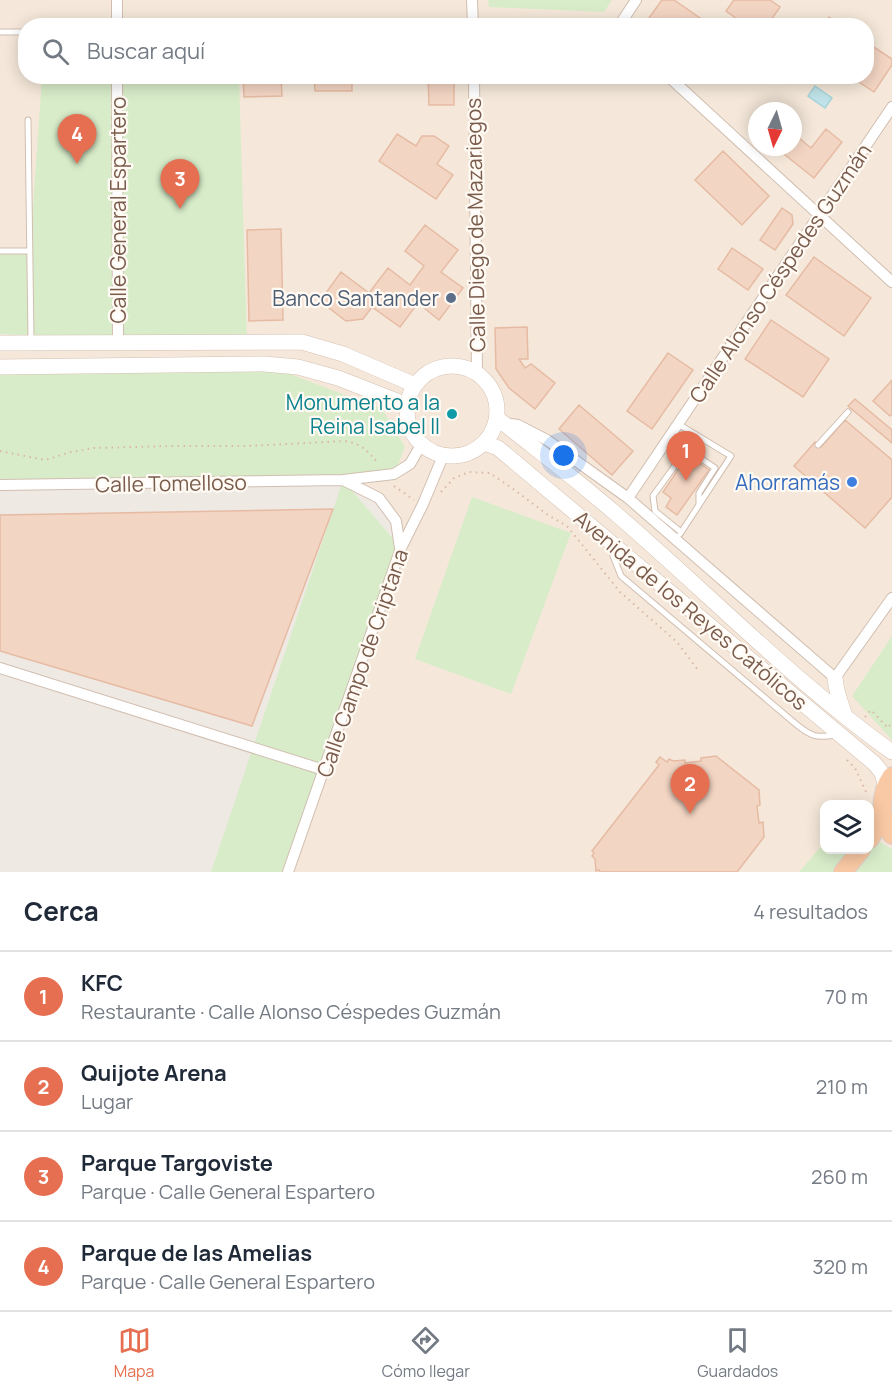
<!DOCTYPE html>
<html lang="es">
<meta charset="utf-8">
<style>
:root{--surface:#fff;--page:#f6f6f7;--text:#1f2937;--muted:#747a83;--line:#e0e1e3;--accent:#e76f51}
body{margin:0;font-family:Manrope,sans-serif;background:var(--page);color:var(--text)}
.controls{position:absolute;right:18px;bottom:18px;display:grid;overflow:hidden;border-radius:12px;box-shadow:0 3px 15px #0003}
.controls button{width:54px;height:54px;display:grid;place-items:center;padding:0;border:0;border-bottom:2px solid var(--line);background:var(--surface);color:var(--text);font:30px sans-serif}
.compass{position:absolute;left:748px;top:102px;width:54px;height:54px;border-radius:50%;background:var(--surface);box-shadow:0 3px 15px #0003;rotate:185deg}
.you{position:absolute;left:564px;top:456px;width:21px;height:21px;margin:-15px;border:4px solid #fff;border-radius:50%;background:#1a73e8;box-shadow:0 0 0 9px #1a73e833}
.badge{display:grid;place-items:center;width:39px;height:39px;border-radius:50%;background:var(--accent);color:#fff;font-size:20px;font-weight:700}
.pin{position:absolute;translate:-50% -50px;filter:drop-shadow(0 2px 3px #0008)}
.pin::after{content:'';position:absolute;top:32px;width:21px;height:18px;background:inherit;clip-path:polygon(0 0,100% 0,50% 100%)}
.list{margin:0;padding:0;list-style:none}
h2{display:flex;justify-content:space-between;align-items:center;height:78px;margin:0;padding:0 24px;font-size:26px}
h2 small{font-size:20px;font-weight:400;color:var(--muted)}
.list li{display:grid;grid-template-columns:39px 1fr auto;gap:18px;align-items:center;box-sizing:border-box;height:90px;padding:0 24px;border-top:2px solid var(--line)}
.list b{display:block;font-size:22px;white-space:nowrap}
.list p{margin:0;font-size:20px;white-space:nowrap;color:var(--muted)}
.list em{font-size:20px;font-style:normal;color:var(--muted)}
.icon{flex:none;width:33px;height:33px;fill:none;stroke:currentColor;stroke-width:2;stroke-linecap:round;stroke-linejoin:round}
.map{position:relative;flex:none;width:892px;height:872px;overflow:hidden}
.search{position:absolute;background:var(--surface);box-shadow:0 3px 15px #0003;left:18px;right:18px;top:18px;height:66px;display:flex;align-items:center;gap:15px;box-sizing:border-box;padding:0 21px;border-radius:24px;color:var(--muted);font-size:22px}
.sheet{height:438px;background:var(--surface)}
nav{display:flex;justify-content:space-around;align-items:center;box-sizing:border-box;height:84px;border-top:2px solid var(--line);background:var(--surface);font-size:16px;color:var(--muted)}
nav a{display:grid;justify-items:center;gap:3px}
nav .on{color:var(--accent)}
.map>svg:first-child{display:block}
.residential{fill:#f5e8da;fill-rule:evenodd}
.industrial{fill:#efe9e4}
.green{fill:#d8ecc9}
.water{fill:#bfe3e8;stroke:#a5d3da;stroke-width:1.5}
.building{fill:#f3d5c3;stroke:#e6bba3;stroke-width:1.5}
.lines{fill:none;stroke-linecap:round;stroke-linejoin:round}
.service-casing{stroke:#d1beb0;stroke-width:7}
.minor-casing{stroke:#d1beb0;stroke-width:12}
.secondary-casing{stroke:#d6c0b0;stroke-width:16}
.trunk-casing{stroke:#dad1cd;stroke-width:20}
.path{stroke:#d9b8a5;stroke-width:2;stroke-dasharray:1.5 4.5;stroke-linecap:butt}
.service{stroke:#fff;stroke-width:5}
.minor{stroke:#fff;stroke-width:10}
.secondary{stroke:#fff;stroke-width:15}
.trunk{stroke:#f9c8a4;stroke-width:18}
.service-dot{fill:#5c6f8a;stroke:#fffaf3;stroke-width:2}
.culture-dot{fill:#0f9aa8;stroke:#fffaf3;stroke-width:2}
.shop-dot{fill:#3f7fe0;stroke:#fffaf3;stroke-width:2}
.labels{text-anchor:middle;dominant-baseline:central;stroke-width:4.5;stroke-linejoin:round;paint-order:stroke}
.street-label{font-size:21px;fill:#7a5c4d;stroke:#fffaf3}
.service-label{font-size:21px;fill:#4e5e75;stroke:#fffaf3;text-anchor:end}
.culture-label{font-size:21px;fill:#0d838f;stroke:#fffaf3;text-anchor:end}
.shop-label{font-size:21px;fill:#366cbe;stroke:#fffaf3;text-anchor:end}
</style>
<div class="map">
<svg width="892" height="872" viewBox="0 0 892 872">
<rect width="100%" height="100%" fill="#fdf6ec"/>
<path class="residential" d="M0,0h892v872h-892zM26,26h840v50h-840zM757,111h36v36h-36zM824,804h46v46h-46z"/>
<path class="industrial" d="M343,480l36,18 17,23 5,27 -114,324h-287v-387z"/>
<path class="green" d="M488,0h124l-8,12 -115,-5z
M42,77h197l8,264 -129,2 -118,-9v-83l30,-1z
M264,364l118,45 23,38 -11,27 -394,7v-114z
M343,480l58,68 -115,324h-75z
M472,497l99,36 -60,161 -96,-35z
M892,636v104l-40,-44z
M870,815l10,27 12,7v23h-93l25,-29v7h46z"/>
<path class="water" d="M815,86l17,12 -7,10 -17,-12z"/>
<path class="building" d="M662,0h12l26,18 -5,8h-44l-5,-4z
M734,0h36l10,7 -13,19h-20l-21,-15z
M829,17l12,9h-17z
M866,42l26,17v6l-18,27 -24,-16h16z
M243,76h38l1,20 -38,1z
M314,76h38v15h-37z
M428,76h26v29h-25z
M826,129l16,13 -28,36 -39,-31h18v-14l18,15z
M397,134l19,12 6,-10h12l15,10 -12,18 16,11 -17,24 -57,-38z
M723,151l46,45 -27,29 -47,-45z
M782,208l10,7 1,9 -18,26 -15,-10z
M425,225l33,25 -17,22 22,16 -24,32 -21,-17 -18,24 -28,-20 -9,12 -17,2 -26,-20 21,-29 28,21 19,-25 22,17 14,-19 -19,-15z
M281,229l2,91 -34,1 -2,-91z
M732,248l31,21 -15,21 -30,-21z
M814,257l57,41 -27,38 -58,-41z
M771,320l58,39 -26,38 -58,-38z
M527,327l1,32h-9l6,9 6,-4 24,19 -20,26 -26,-21 -13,-19 -1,-41z
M668,353l25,17 -41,59 -25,-18z
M892,380v34l-2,2 -17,-15z
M855,399l37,31v13l-44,-37z
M579,405l54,46 -21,24 -53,-46z
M845,420l47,40v37l-27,31 -71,-62 21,-24 6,5z
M688,455l21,15 -32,45 -11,-8 5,-9 -8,-6z
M333,509l-81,217 -252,-75v-136z
M716,756l43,34 1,15 -3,1 2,17 4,-1 1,15 -27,35h-137l-1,-2 -3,1 -1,-12 -3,-3 2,-3 -2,-2 67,-86 -3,-3 4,-5 7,5 2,-3 4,2 12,-1v3l16,-2v-3z"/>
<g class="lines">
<defs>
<path id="service" d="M0,32h26
M28,120l3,220
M0,251h30
M678,424l53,32 -51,78
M818,445l30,-33
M681,532l-26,-21 -2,-15 31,-43 6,-2 25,17 -16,25v12
M610,548l11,28 176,149c15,12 20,13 39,10"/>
<path id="minor" d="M117,0v26
M472,0l1,26
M423,26l50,-2 115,2
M619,26l17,-26
M117,76l1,267
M474,76l3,297
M668,76l224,206
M504,423l14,2 29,15 81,58 207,180 57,-80
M343,480l36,18 17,23 4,27
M0,485l343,-5 51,-6 16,-10 11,-19
M628,498l264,-391
M0,668l324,102
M288,872l113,-324 22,-44 20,-48"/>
<path id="secondary" d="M0,343l302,-1 41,12 72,31
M407 411a45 45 0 1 1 90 0a45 45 0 1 1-90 0Z
M0,367l264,-3 34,3 40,11 69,27
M497,418c40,32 80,62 118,95 92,79 178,168 277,239
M485,443l13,5 377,316 7,9 4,14
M835,678c1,14 6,25 10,38"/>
<path id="trunk" d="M892,776c-12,17 -14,43 0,59
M870,839l10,-18 2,-9
M843,872l18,-22"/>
</defs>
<use href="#service" class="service-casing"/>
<use href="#minor" class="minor-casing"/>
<use href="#secondary" class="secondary-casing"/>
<use href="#trunk" class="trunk-casing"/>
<path class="path" d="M0,451l45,9 26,-8 23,-4 80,-2h74l97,-5c18,3 22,10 34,23
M394,486l20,14
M441,492l13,-14 15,-6 21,1 26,18 32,24 19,11 53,66 57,50 21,28
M865,717l6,-7 17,18 4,-6
M847,760l8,8 13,28"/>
<use href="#service" class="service"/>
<use href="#minor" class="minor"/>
<use href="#secondary" class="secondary"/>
<use href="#trunk" class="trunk"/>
</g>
<circle class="service-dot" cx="451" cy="298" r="6"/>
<circle class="culture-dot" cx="452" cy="414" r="6"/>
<circle class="shop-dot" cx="852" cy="482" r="6"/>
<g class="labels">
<g class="street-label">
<text transform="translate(118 210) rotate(-90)">Calle General Espartero</text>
<text transform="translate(475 225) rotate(-91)">Calle Diego de Mazariegos</text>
<text transform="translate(780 273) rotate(-56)">Calle Alonso Céspedes Guzmán</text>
<text transform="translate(171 483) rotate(-1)">Calle Tomelloso</text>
<text transform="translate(691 610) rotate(40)">Avenida de los Reyes Católicos</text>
<text transform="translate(362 663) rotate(-71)">Calle Campo de Criptana</text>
</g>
<g class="service-label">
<text x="439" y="298">Banco Santander</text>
</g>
<g class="culture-label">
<text x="440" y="402">Monumento a la<tspan x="440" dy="24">Reina Isabel II</tspan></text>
</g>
<g class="shop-label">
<text x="840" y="482">Ahorramás</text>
</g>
</g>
</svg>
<div class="controls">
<button><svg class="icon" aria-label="layers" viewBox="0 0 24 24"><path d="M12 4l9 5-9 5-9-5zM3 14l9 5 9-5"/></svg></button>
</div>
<svg class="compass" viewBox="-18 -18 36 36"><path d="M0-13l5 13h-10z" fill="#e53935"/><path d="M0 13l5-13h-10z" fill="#747a83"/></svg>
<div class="you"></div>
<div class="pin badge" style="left:686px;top:481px">1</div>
<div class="pin badge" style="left:690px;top:814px">2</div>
<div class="pin badge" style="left:180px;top:209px">3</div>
<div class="pin badge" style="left:77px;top:164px">4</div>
<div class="search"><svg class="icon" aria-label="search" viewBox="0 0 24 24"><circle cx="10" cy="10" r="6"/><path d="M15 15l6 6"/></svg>Buscar aquí</div>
</div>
<section class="sheet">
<h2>Cerca<small>4 resultados</small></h2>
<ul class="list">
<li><span class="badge">1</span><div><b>KFC</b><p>Restaurante · Calle Alonso Céspedes Guzmán</p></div><em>70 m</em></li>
<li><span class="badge">2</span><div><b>Quijote Arena</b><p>Lugar</p></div><em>210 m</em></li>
<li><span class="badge">3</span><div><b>Parque Targoviste</b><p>Parque · Calle General Espartero</p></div><em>260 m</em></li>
<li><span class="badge">4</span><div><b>Parque de las Amelias</b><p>Parque · Calle General Espartero</p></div><em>320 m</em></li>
</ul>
</section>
<nav>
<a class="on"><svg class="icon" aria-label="map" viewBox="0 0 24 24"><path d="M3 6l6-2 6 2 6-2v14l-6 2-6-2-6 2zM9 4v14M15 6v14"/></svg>Mapa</a>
<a><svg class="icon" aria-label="directions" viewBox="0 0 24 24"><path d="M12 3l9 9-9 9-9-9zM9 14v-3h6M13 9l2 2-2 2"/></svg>Cómo llegar</a>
<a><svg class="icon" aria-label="saved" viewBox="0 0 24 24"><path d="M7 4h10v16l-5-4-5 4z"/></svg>Guardados</a>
</nav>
